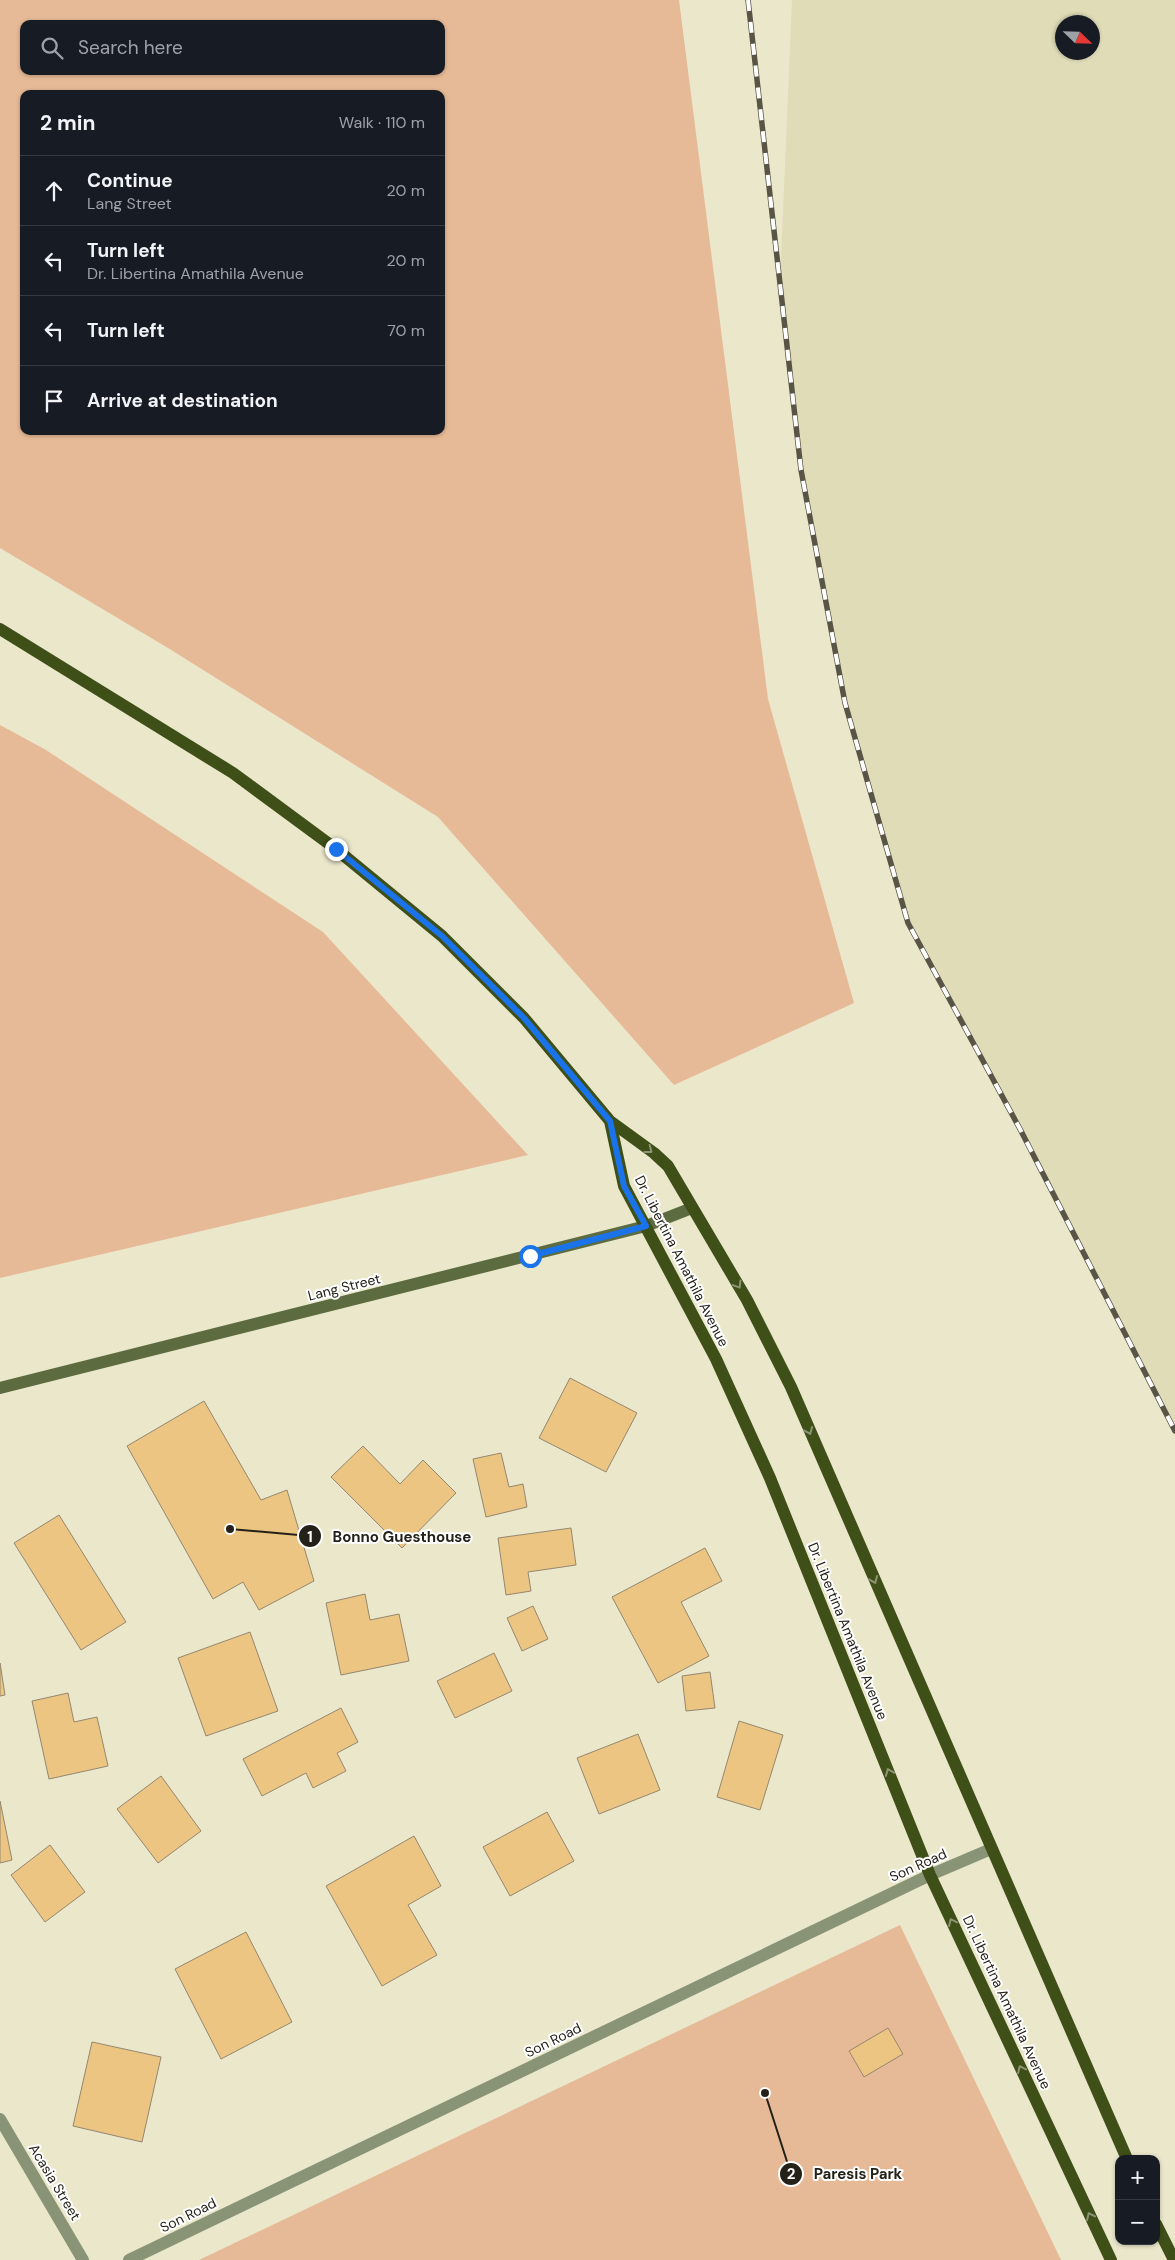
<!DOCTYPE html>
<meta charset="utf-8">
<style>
:root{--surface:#171b24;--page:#20242c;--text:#f1f3f6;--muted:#9ea1a6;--line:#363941}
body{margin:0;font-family:"DM Sans",sans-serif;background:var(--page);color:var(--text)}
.controls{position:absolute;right:15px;bottom:15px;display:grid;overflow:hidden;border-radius:10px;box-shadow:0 1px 4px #0004}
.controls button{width:45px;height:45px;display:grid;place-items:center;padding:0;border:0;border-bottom:1px solid var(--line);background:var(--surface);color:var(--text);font:25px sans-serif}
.compass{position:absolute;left:1055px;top:15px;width:45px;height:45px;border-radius:50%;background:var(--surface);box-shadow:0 1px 4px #0004;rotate:113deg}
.stop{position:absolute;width:15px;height:15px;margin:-11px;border:4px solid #1a73e8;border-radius:50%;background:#fff}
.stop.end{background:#1a73e8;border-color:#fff;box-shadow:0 1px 5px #0008}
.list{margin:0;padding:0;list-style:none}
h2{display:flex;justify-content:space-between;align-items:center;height:65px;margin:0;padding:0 20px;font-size:21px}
h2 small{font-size:16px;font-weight:400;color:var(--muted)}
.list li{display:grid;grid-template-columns:32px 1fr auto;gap:15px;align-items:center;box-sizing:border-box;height:70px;padding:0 20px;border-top:1px solid var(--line)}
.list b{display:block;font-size:19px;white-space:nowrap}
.list p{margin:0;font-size:16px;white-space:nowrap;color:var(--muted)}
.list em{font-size:16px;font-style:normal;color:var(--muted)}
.icon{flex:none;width:28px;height:28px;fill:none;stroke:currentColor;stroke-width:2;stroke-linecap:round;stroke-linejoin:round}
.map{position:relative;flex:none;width:1175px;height:2260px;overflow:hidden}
.search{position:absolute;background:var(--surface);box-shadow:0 1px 4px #0004;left:20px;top:20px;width:425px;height:55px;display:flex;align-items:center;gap:12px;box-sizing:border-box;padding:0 18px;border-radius:10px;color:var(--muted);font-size:19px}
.panel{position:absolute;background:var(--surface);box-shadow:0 1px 4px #0004;left:20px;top:90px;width:425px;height:345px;border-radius:10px}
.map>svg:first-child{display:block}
.built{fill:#e0dcb8;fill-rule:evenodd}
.green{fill:#e7ba97;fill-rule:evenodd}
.building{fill:#ebc581;stroke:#958770}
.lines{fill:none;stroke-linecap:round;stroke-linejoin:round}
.street{stroke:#899376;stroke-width:12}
.secondary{stroke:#5d6b41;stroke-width:12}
.primary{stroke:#3f4f18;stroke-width:12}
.rail-casing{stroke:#585547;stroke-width:5.5}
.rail{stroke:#fff;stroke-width:4;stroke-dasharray:11;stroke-linecap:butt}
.oneway{stroke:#8c9574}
.route{stroke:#1a73e8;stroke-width:6}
.labels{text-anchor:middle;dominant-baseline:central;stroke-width:4;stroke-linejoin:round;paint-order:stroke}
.street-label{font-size:14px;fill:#242218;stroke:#fff}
.leader{fill:none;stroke:#242218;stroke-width:2}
.callout-dot{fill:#242218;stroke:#fff;stroke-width:2}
.mark-label{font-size:15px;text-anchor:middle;font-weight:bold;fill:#fff}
.callout-label{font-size:15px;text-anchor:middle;font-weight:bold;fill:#242218;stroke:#fff;stroke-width:4;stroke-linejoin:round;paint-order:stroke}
</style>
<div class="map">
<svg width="1175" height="2260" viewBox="0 0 1175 2260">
<rect width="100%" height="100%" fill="#eae7cb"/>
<path class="built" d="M792,0h383v1431l-155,-302 -112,-206 -63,-220 -44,-233 -21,-188zM1062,22h30v30h-30z"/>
<path class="green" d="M0,0h679l89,699 86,304 -180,82 -236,-268 -270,-169 -168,-100zM24,24h417v47h-417zM24,94h417v337h-417z
M0,725l46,25 277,182 205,223 -528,123z
M900,1925l161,335h-862z"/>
<path class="building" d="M570,1378l67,35 -31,59 -67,-34z
M204,1401l57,99 26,-10 27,91 -55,29 -16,-28 -30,17 -86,-153z
M363,1446l37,38 23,-24 33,33 -54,55 -71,-71z
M501,1453l8,34 14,-3 4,23 -41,10 -13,-58z
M59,1515l67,107 -45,28 -67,-107z
M571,1528l5,37 -48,7 3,19 -25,4 -8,-57z
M705,1548l17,33 -41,21 28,54 -51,27 -46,-86z
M365,1594l5,26 29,-6 10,47 -68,14 -15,-72z
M533,1606l15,33 -26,12 -15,-33z
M250,1632l28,79 -72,25 -28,-78z
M494,1653l18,38 -57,27 -18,-37z
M0,1663l5,32 -5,1z
M710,1672l5,36 -29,3 -4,-35z
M68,1693l6,29 23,-5 11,49 -59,13 -17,-78z
M341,1708l17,34 -21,11 9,18 -33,17 -7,-15 -44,23 -19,-37z
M739,1721l44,14 -23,75 -43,-13z
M638,1734l22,56 -61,24 -22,-56z
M161,1776l40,55 -43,32 -41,-54z
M0,1801l12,59 -12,3z
M547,1812l27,49 -64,35 -27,-49z
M414,1836l27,50 -33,19 29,50 -55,31 -56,-100z
M50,1845l35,47 -40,30 -34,-47z
M246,1932l46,90 -71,37 -46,-90z
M888,2028l15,26 -39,23 -15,-26z
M92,2042l69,15 -19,85 -69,-16z"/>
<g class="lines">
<path class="street" d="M0,2119l83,141
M129,2260l801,-385 61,-26"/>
<path class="secondary" d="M0,1388l646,-162 46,-18"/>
<path class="primary" d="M0,629l233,144 103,76 106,87 82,82 86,103 44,32 14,13 79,134 44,87 336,772
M610,1121l14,65 92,173 54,119 160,397 181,385
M1156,2224l18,36"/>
<defs>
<path id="rail" d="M748,0l53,470 44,233 63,220 112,206 155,302"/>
</defs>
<use href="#rail" class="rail-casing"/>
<use href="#rail" class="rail"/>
</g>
<defs><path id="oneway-chevron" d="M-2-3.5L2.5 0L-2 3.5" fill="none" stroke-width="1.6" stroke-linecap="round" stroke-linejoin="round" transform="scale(1.25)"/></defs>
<g class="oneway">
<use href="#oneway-chevron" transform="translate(649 1150) rotate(37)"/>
<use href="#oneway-chevron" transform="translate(738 1285) rotate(59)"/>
<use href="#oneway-chevron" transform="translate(809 1431) rotate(67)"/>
<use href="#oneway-chevron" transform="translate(874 1580) rotate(67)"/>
<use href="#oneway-chevron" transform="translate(889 1772) rotate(-112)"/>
<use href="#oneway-chevron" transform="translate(952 1922) rotate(-115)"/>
<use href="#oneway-chevron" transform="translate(1021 2069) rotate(-115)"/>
<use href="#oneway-chevron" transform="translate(1090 2216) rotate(-115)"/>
</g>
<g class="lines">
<path class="route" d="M336,849l106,87 82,82 86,103 14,65 22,40 -116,30"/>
</g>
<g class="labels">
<g class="street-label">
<text transform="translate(682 1261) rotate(63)">Dr. Libertina Amathila Avenue</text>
<text transform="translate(344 1287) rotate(-14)">Lang Street</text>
<text transform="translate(848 1631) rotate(68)">Dr. Libertina Amathila Avenue</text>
<text transform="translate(918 1865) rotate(-24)">Son Road</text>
<text transform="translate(1007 2002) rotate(65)">Dr. Libertina Amathila Avenue</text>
<text transform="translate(553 2040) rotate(-26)">Son Road</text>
<text transform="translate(55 2182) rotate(59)">Acasia Street</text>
<text transform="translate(188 2215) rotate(-26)">Son Road</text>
</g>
</g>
<path class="leader" d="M230 1529L310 1536M765 2093L791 2174"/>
<g class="callout-dot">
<circle cx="230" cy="1529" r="5"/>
<circle cx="765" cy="2093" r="5"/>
<circle cx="310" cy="1536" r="12"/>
<circle cx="791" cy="2174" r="12"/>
</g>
<g class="mark-label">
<text x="310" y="1542">1</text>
<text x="791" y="2179">2</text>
</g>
<g class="callout-label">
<text x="402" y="1542">Bonno Guesthouse</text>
<text x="858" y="2179">Paresis Park</text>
</g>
</svg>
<div class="controls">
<button>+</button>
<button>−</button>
</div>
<svg class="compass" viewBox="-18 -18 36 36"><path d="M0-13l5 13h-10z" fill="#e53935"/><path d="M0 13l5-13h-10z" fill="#9ea1a6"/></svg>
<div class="stop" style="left:530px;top:1256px"></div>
<div class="stop end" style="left:336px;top:849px"></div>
<div class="search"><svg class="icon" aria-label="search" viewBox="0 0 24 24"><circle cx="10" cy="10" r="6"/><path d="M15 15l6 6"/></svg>Search here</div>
<section class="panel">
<h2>2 min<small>Walk · 110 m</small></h2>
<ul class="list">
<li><svg class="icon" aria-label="ahead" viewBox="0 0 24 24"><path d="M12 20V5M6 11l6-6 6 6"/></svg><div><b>Continue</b><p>Lang Street</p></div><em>20 m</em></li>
<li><svg class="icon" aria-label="left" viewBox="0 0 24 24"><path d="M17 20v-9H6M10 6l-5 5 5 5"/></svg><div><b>Turn left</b><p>Dr. Libertina Amathila Avenue</p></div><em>20 m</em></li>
<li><svg class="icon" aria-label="left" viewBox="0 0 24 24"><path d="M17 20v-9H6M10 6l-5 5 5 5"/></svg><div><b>Turn left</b></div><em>70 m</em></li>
<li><svg class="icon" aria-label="arrive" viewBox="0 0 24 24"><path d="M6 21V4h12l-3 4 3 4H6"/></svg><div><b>Arrive at destination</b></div></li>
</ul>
</section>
</div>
